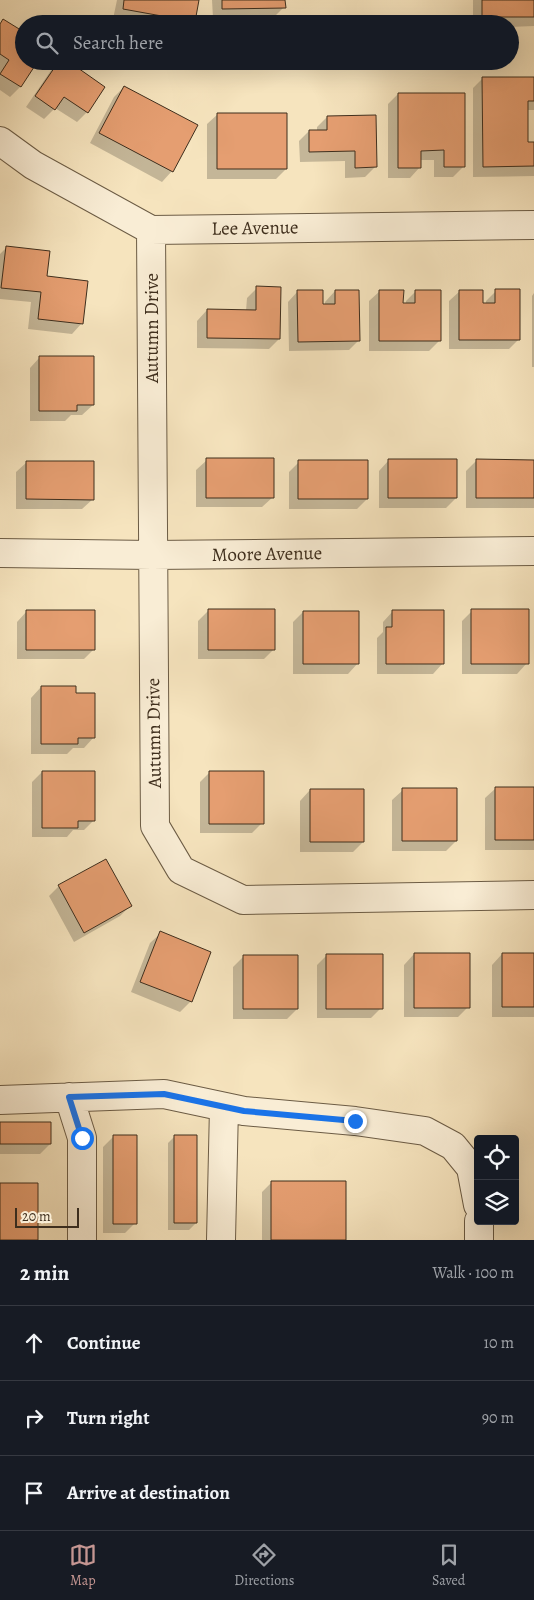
<!DOCTYPE html>
<meta charset="utf-8">
<style>
:root{--surface:#171b24;--page:#20242c;--text:#f1f3f6;--muted:#9ea1a6;--line:#363941;--accent:#c59692}
body{margin:0;font-family:Alegreya,serif;background:var(--page);color:var(--text)}
.controls{position:absolute;right:15px;bottom:15px;display:grid;overflow:hidden;border-radius:5px;box-shadow:0 5px 20px #0002}
.controls button{width:45px;height:45px;display:grid;place-items:center;padding:0;border:0;border-bottom:1px solid var(--line);background:var(--surface);color:var(--text);font:25px sans-serif}
.scale{position:absolute;left:15px;bottom:12px;width:64px;box-sizing:border-box;padding-left:5px;border:2px solid #3e2e1d;border-top:0;font-size:14px;line-height:18px;white-space:nowrap;color:#3e2e1d;-webkit-text-stroke:4px #f9edd5;paint-order:stroke}
.stop{position:absolute;width:15px;height:15px;margin:-11px;border:4px solid #1a73e8;border-radius:50%;background:#fff}
.stop.end{background:#1a73e8;border-color:#fff;box-shadow:0 1px 5px #0008}
.list{margin:0;padding:0;list-style:none}
h2{display:flex;justify-content:space-between;align-items:center;height:65px;margin:0;padding:0 20px;font-size:21px}
h2 small{font-size:16px;font-weight:400;color:var(--muted)}
.list li{display:grid;grid-template-columns:32px 1fr auto;gap:15px;align-items:center;box-sizing:border-box;height:75px;padding:0 20px;border-top:1px solid var(--line)}
.list b{display:block;font-size:19px;white-space:nowrap}
.list em{font-size:16px;font-style:normal;color:var(--muted)}
.icon{flex:none;width:28px;height:28px;fill:none;stroke:currentColor;stroke-width:2;stroke-linecap:round;stroke-linejoin:round}
.map{position:relative;flex:none;width:534px;height:1240px;overflow:hidden}
.search{position:absolute;background:var(--surface);box-shadow:0 5px 20px #0002;left:15px;right:15px;top:15px;height:55px;display:flex;align-items:center;gap:12px;box-sizing:border-box;padding:0 18px;border-radius:28px;color:var(--muted);font-size:19px}
.sheet{height:290px;background:var(--surface)}
nav{display:flex;justify-content:space-around;align-items:center;box-sizing:border-box;height:70px;border-top:1px solid var(--line);background:var(--surface);font-size:14px;color:var(--muted)}
nav a{display:grid;justify-items:center;gap:2px}
nav .on{color:var(--accent)}
.map>svg:first-child{display:block}
.shadow{fill:#0003}
.building{fill:#e59e71;stroke:#3e2e1d}
.lines{fill:none;stroke-linecap:round;stroke-linejoin:round}
.minor-casing{stroke:#6c5c45;stroke-width:30}
.minor{stroke:#f9edd5;stroke-width:28}
.route{stroke:#1a73e8;stroke-width:6}
.labels{text-anchor:middle;dominant-baseline:central;stroke-width:5;stroke-linejoin:round;paint-order:stroke}
.street-label{font-size:19px;fill:#3e2e1d;stroke:#f9edd5}
</style>
<div class="map">
<svg width="534" height="1240" viewBox="0 0 534 1240">
<rect width="100%" height="100%" fill="#f6e4be"/>
<filter id="stains"><feTurbulence type="fractalNoise" baseFrequency=".004" numOctaves="4"/><feColorMatrix values="0 0 0 0 .2 0 0 0 0 .09 0 0 0 0 .02 0 0 0 .5 -.17"/></filter>
<radialGradient id="worn" r=".72"><stop offset=".6" stop-color="#630" stop-opacity="0"/><stop offset="1" stop-color="#630" stop-opacity=".3"/></radialGradient>
<path class="shadow" d="M117,0h80l-4,22 -2,2h-52l-26,-5z
M212,0h72v7l-10,10 -61,1z
M473,0h61v26l-24,1v-3h-37z
M3,20l21,41h12l-16,26 -10,10 -10,-7v-66z
M59,61l28,51 -10,10 -22,-14 -11,11 -18,-12 26,-38z
M483,78h51v32h-7v34h7v32l-61,1v-89z
M124,87l72,38 -24,46 -10,11 -72,-39 24,-46z
M398,94l65,73 -10,10h-19v-17h-14v7l-10,11h-22v-74z
M218,114l68,55 -10,10h-69v-55z
M327,117l48,50 -10,10 -20,1v-17l-45,1 -1,-21 10,-10h8v-4z
M6,248l40,29 36,46 -10,11 -44,-5 3,-27 -31,-3v-45z
M257,288l22,51 -10,10 -72,-1v-27l10,-11 39,1 1,-13z
M298,291l24,15 3,-1v-3l10,-11 24,49 -10,10 -60,1 -1,-49z
M380,291l26,14v-4l10,-10 23,50 -10,10h-60v-50z
M460,291l22,14h4v-4l10,-10 23,48 -10,10h-60v-48z
M534,293v74h-2v-71z
M40,357l53,48 -11,10h-11l-6,6h-35v-53z
M207,460l66,37 -11,10h-66v-37z
M389,460l67,38 -10,10h-67v-37z
M476,461h58v47h-68v-37z
M27,462l66,37 -11,10h-66v-37z
M299,462l68,37 -10,10h-68v-37z
M27,611l67,38 -10,10h-67v-37z
M208,611l66,38 -10,10h-66v-38z
M393,611l50,52 -10,11h-56v-36l6,-6v-10z
M472,611l55,52 -10,11h-55v-53z
M303,612l55,51 -10,11h-55v-52z
M41,687l34,7 19,43 -10,11h-11l-6,6h-36v-56z
M42,772l52,48 -10,10h-11l-6,7h-35v-55z
M210,772l52,51 -10,10h-52v-51z
M496,788h38v62h-49v-52z
M310,790l53,52 -10,10h-53v-51z
M403,790l53,51 -10,10h-54v-51z
M59,886l71,20 -10,10 -46,26 -25,-46z
M161,933l30,68 -11,11 -49,-20 19,-49z
M414,954l54,53 -10,10h-54v-52z
M502,954h32v63h-42v-52z
M327,955l54,53 -10,10h-54v-53z
M243,957l54,52 -10,10h-54v-52z
M0,1123l50,21 -10,10h-40z
M175,1136l21,87 -7,7h-21v-87z
M113,1137l22,86 -10,10h-22v-86z
M272,1182l72,58h-82v-48z"/>
<path class="building" d="M124,0h75l-4,22 -72,-13z
M222,0h63l1,8 -64,1z
M482,0h52v17h-52z
M3,19l21,13v29h14l-17,26 -21,-13 9,-14 -9,-6v-30z
M59,61h9l37,26 -17,26 -24,-16 -9,13 -20,-14z
M482,77h52v24h-6v41h6v24l-51,1z
M124,86l74,39 -25,47 -74,-39z
M398,93h67v74h-21v-17l-23,1v17h-23z
M217,113h70v56h-70z
M376,115l1,52 -22,1v-17l-46,1v-22h18v-14z
M6,246l44,5 -3,25 41,5 -5,43 -45,-5 3,-27 -40,-4z
M256,286l25,1 -1,52 -73,-1v-29l49,1z
M495,289h25v51h-61v-50h24v13h12z
M297,290h26v14h12v-14h24l1,51 -62,1z
M379,290h25l-1,13h12v-13h26v51h-62z
M39,356h55v49h-17v6h-38z
M206,458h68v40h-68z
M388,459h69v39h-69z
M476,459l58,1v38h-58z
M298,460h70v39h-70z
M26,461h68v39l-68,-1z
M208,609h67v41h-67z
M471,609h58v55h-58z
M26,610h69v40h-69z
M392,610h52v54h-58v-37h6z
M303,611h56v53h-56z
M41,686h35v7h19v45h-17v6h-37z
M42,771h53v50h-17v7h-36z
M209,771h55v53h-55z
M495,787h39v53h-39z
M402,788h55v53h-55z
M310,789h54v53h-54z
M106,859l26,47 -48,27 -26,-48z
M160,931l51,21 -19,50 -52,-20z
M414,953h56v55h-56z
M502,953h32v54h-32z
M326,954h57v55h-57z
M243,955h55v54h-55z
M0,1122h51v22h-51z
M113,1135h24v89h-24z
M174,1135h23v88h-23z
M271,1181h75v59h-75z
M0,1183h38v57h-38z"/>
<g class="lines">
<defs>
<path id="minor" d="M0,141l33,24 118,65 383,-5
M151,230l4,596 26,44 62,30 291,-5
M0,553l152,2 382,-4
M69,1097l13,41v102
M0,1100l164,-6 80,17 111,10 70,10 28,15 18,22 7,37
M221,1240l3,-133
M479,1240v-19"/>
</defs>
<use href="#minor" class="minor-casing"/>
<use href="#minor" class="minor"/>
</g>
<g class="lines">
<path class="route" d="M82,1138l-13,-41 95,-3 80,17 111,10"/>
</g>
<g class="labels">
<g class="street-label">
<text transform="translate(255 228) rotate(-1)">Lee Avenue</text>
<text transform="translate(152 328) rotate(-90)">Autumn Drive</text>
<text transform="translate(267 554) rotate(-1)">Moore Avenue</text>
<text transform="translate(154 733) rotate(-91)">Autumn Drive</text>
</g>
</g>
<rect width="100%" height="100%" filter="url(#stains)"/>
<rect width="100%" height="100%" fill="url(#worn)"/>
</svg>
<div class="controls">
<button><svg class="icon" aria-label="locate" viewBox="0 0 24 24"><circle cx="12" cy="12" r="6"/><path d="M12 2v4M12 18v4M2 12h4M18 12h4"/></svg></button>
<button><svg class="icon" aria-label="layers" viewBox="0 0 24 24"><path d="M12 4l9 5-9 5-9-5zM3 14l9 5 9-5"/></svg></button>
</div>
<div class="scale">20 m</div>
<div class="stop" style="left:82px;top:1138px"></div>
<div class="stop end" style="left:355px;top:1121px"></div>
<div class="search"><svg class="icon" aria-label="search" viewBox="0 0 24 24"><circle cx="10" cy="10" r="6"/><path d="M15 15l6 6"/></svg>Search here</div>
</div>
<section class="sheet">
<h2>2 min<small>Walk · 100 m</small></h2>
<ul class="list">
<li><svg class="icon" aria-label="ahead" viewBox="0 0 24 24"><path d="M12 20V5M6 11l6-6 6 6"/></svg><div><b>Continue</b></div><em>10 m</em></li>
<li><svg class="icon" aria-label="right" viewBox="0 0 24 24"><path d="M7 20v-9h11M14 6l5 5-5 5"/></svg><div><b>Turn right</b></div><em>90 m</em></li>
<li><svg class="icon" aria-label="arrive" viewBox="0 0 24 24"><path d="M6 21V4h12l-3 4 3 4H6"/></svg><div><b>Arrive at destination</b></div></li>
</ul>
</section>
<nav>
<a class="on"><svg class="icon" aria-label="map" viewBox="0 0 24 24"><path d="M3 6l6-2 6 2 6-2v14l-6 2-6-2-6 2zM9 4v14M15 6v14"/></svg>Map</a>
<a><svg class="icon" aria-label="directions" viewBox="0 0 24 24"><path d="M12 3l9 9-9 9-9-9zM9 14v-3h6M13 9l2 2-2 2"/></svg>Directions</a>
<a><svg class="icon" aria-label="saved" viewBox="0 0 24 24"><path d="M7 4h10v16l-5-4-5 4z"/></svg>Saved</a>
</nav>
